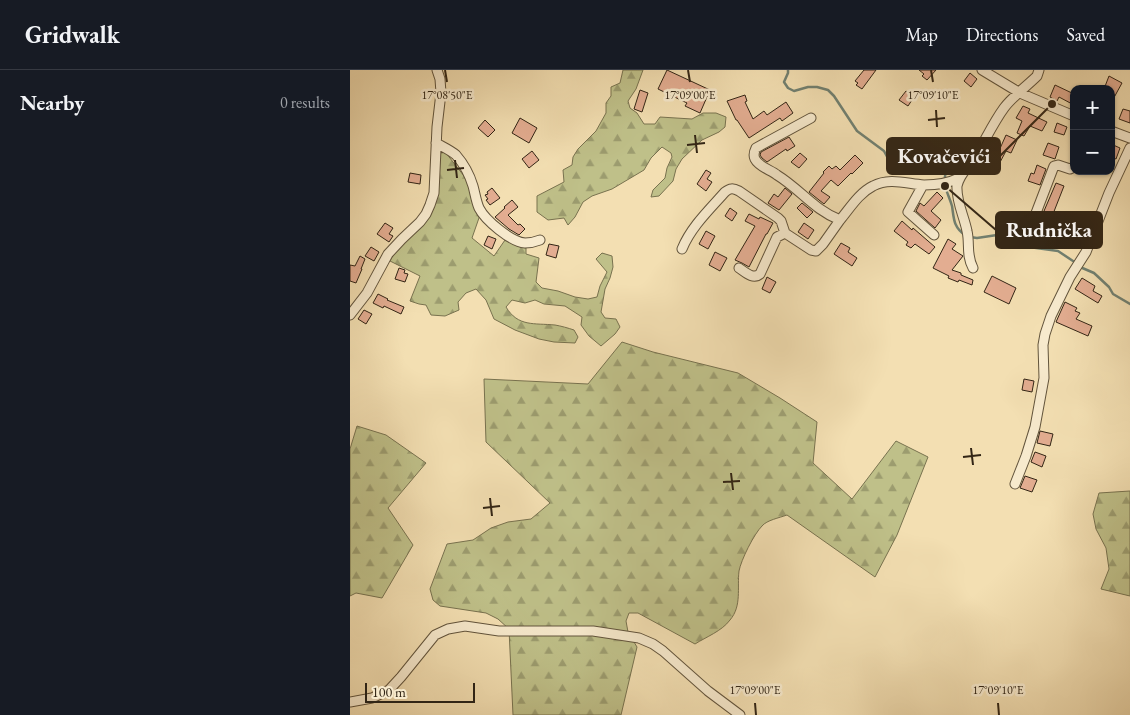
<!DOCTYPE html>
<meta charset="utf-8">
<style>
:root{--surface:#171b24;--page:#20242c;--text:#f1f3f6;--muted:#9ea1a6;--line:#363941}
body{margin:0;font-family:"EB Garamond",serif;background:var(--page);color:var(--text)}
.controls{position:absolute;right:15px;top:15px;display:grid;overflow:hidden;border-radius:10px;box-shadow:0 1px 4px #0004}
.controls button{width:45px;height:45px;display:grid;place-items:center;padding:0;border:0;border-bottom:1px solid var(--line);background:var(--surface);color:var(--text);font:25px sans-serif}
.scale{position:absolute;left:15px;bottom:12px;width:110px;box-sizing:border-box;padding-left:5px;border:2px solid #322515;border-top:0;font-size:14px;line-height:18px;white-space:nowrap;color:#322515;-webkit-text-stroke:4px #f7eacd;paint-order:stroke}
.list{margin:0;padding:0;list-style:none}
h2{display:flex;justify-content:space-between;align-items:center;height:65px;margin:0;padding:0 20px;font-size:21px}
h2 small{font-size:16px;font-weight:400;color:var(--muted)}
.map{position:relative;flex:none;width:780px;height:645px;overflow:hidden}
header{display:flex;align-items:center;gap:30px;box-sizing:border-box;height:70px;padding:0 25px;background:var(--surface);border-bottom:1px solid var(--line)}
header strong{font-size:24px}
nav{display:flex;gap:28px;margin-inline-start:auto;font-size:18px}
main{display:flex}
aside{flex:1;background:var(--surface)}
.map>svg:first-child{display:block}
.forest{fill:url(#forest-firs);stroke:#78724f}
.lines{fill:none;stroke-linecap:round;stroke-linejoin:round}
.stream{stroke:#718071;stroke-width:2.5}
.building{fill:#e3ad91;stroke:#322515}
.minor-casing{stroke:#62543c;stroke-width:11}
.minor{stroke:#f7eacd;stroke-width:9}
.ticks{fill:none;stroke:#322515;stroke-width:2}
.ticks-label{font-size:12px;text-anchor:middle;fill:#322515;stroke:#f7eacd;stroke-width:5;stroke-linejoin:round;paint-order:stroke}
.leader{fill:none;stroke:#322515;stroke-width:2}
.callout-dot{fill:#322515;stroke:#f7eacd;stroke-width:2}
.callout{fill:#322515;stroke:#322515;stroke-width:2}
.callout-label{font-size:21px;text-anchor:middle;font-weight:bold;fill:#fff}
</style>
<header>
<strong>Gridwalk</strong>
<nav><a>Map</a><a>Directions</a><a>Saved</a></nav>
</header>
<main>
<aside>
<h2>Nearby<small>0 results</small></h2>
<ul class="list">
</ul>
</aside>
<div class="map">
<svg width="780" height="645" viewBox="0 0 780 645">
<defs>
<pattern id="forest-firs" width="22" height="20" patternUnits="userSpaceOnUse" patternTransform="scale(1.25)"><rect width="22" height="20" fill="#bfc089"/><path d="M5 1l3.5 6h-7zM16 11l3.5 6h-7z" fill="#9c9c6f"/></pattern>
</defs>
<rect width="100%" height="100%" fill="#f3dfb2"/>
<filter id="stains"><feTurbulence type="fractalNoise" baseFrequency=".004" numOctaves="4"/><feColorMatrix values="0 0 0 0 .2 0 0 0 0 .09 0 0 0 0 .02 0 0 0 .5 -.17"/></filter>
<radialGradient id="worn" r=".72"><stop offset=".6" stop-color="#630" stop-opacity="0"/><stop offset="1" stop-color="#630" stop-opacity=".3"/></radialGradient>
<path class="forest" d="M273,0h20l-7,19 -8,12 2,7 7,5 7,11h11l5,-7 32,2 11,-6h13l10,4 -1,10 -6,5 -17,8 -20,19 -6,10 -3,12 -14,15 -8,1 2,-7 12,-12 2,-10 5,-11 -1,-4 -9,-6 -11,11 -7,12 -32,19 -20,7 -9,6 -8,15 -7,8 -4,-7 -16,2 -11,-8v-16l27,-14 -1,-12 9,-5 1,-8 5,-8 18,-18 10,-18v-10l5,-7v-9l9,-4z
M91,81l5,2 18,23 5,9 11,30 -8,23 22,18 11,-16 14,6 7,2v6l13,4 -3,24 6,6 16,3 17,6 13,2 9,-2 3,-11 7,-14 -11,-13 6,-6 10,3 1,11 -3,11 -5,11 -4,23 4,6 11,1 4,8 -5,7 -14,12 -12,-10 -8,-11 1,-8 -17,-11 -21,-2 -9,-4 -10,3 -13,-3 -6,7c12,20 28,16 49,18 6,1 13,3 19,5l4,7 -3,6 -21,-1 -15,-3 -24,-9 -21,-11 -8,-19 -10,-11 -10,4 -8,9 1,8 -14,6 -14,-1 -5,-10 -7,-1 -9,-3 10,-25 -30,-15 4,-7c11,-12 34,-34 40,-47 5,-12 3,-41 3,-54z
M272,272l31,10 85,21 42,25 37,24 -4,41 39,36 44,-58 32,16 -31,78 -22,42 -88,-62c-8,3 -20,5 -25,11 -8,8 -21,34 -23,45 -2,17 3,35 -9,49 -8,11 -24,17 -35,24l-57,-31h-9l-3,8 2,11 9,15 -16,68h-108l-4,-86 -11,-10 -12,-6 -46,-7 -7,-6 -3,-11 17,-45 26,-4 18,-12 17,-6 23,-3 19,-16 -64,-61 -2,-63 104,5z
M7,356l29,9 40,28 -38,45 25,37 -31,53 -26,-5 -6,3v-147z
M780,421v105l-29,-7 8,-20 -3,-21 -10,-19 -3,-15 6,-21z"/>
<g class="lines">
<path class="stream" d="M438,0v3l-4,9 4,6 6,3 14,-4h9l11,3 6,6 23,35 27,20 7,13c5,0 9,0 13,0 15,0 29,-5 42,3 1,5 -2,8 -1,14
M595,116c2,7 5,13 7,20 2,12 1,21 13,29
M620,167l7,1 20,-3 11,3 21,9 29,4 18,12
M730,197l14,6 15,14 4,7 17,10"/>
</g>
<path class="building" d="M317,0l43,20 -10,23 -15,-7 2,-3 -29,-14z
M514,0h12l-14,19 -6,-4 2,-2 -3,-2z
M569,0h17l-9,10 -5,-4 2,-2z
M620,3l7,6 -6,8 -7,-6z
M759,6l13,7 -11,20v-14h-7z
M705,15l19,9v11l-15,-8 -2,4 -7,-4z
M290,20l8,3 -6,19 -8,-3z
M556,21l8,6 -6,9 -9,-6z
M395,25l2,6 -2,1 8,17 11,-8 3,4 19,-13 7,11 -11,8 -2,-3 -31,20 -12,-18h-1l-9,-19z
M673,36l7,3 -2,4 19,9 -5,9 -12,-5 -6,10 -7,-3 5,-12 -6,-3z
M773,39l7,2v12l-11,-4z
M170,48l17,10 -8,15 -17,-10z
M135,50l10,10 -7,7 -10,-9z
M707,53l10,4 -3,8 -10,-3z
M656,65l11,5 -6,13 -5,-2 -8,15 -8,-5 1,-3 -2,-1 5,-7 4,3z
M439,67l6,9 -8,5 -1,-2 -19,13 -5,-4 -2,-3 1,-3z
M698,73l11,4 -4,12 -12,-4z
M761,74l9,4 -4,11 -5,-2z
M182,81l7,9 -10,8 -7,-9z
M450,83l7,6 -8,9 -8,-6z
M505,85l8,8 -11,11 -1,-1 -13,13 -7,-6 -10,11 9,6 -6,7 -15,-12 15,-19 -1,-1 6,-6 3,3 4,-3 4,4z
M687,95l9,4 -6,16 -12,-4 3,-8 3,1z
M356,100l5,3 -4,6 5,3 -6,9 -9,-7z
M60,103l11,2 -1,9 -12,-2z
M706,113l8,3 -11,28 -9,-3z
M142,118l8,10 -10,7 -4,-5 2,-1 -3,-4 3,-1 -1,-2z
M435,118l7,6 -13,16 -11,-7 6,-9 4,3z
M587,122l6,6 -12,13 10,9 -6,8 -19,-17 4,-8 4,3z
M162,130l6,7 -10,8 10,10 2,-1 5,5 -6,6 -10,-6 -14,-12 10,-9 -1,-1z
M452,133l11,9 -6,6 -10,-10z
M380,138l7,5 -5,8 -7,-5z
M399,144l10,5 1,-2 13,6 -6,11h-1l-17,33 -7,-4 -7,-3 20,-34 -10,-5z
M552,151l10,9 1,-2 22,19 -6,7 -14,-10 -4,4 -5,-3 2,-3 -14,-11z
M35,153l8,5 -4,6 4,2 -4,6 -12,-8z
M454,153l10,7 -6,9 -10,-7z
M356,161l9,5 -7,13 -9,-5z
M138,166l8,3 -4,10 -8,-4z
M598,169l8,5 -4,5 11,7 -11,14 9,3v2l12,5 -1,5 -13,-5 -1,2 -10,-4 1,-2 -16,-8z
M491,173l9,5 -2,4 9,6 -5,8 -18,-12z
M199,174l10,2 -3,12 -10,-3z
M21,177l8,5 -5,9 -9,-5z
M365,182l12,6 -7,13 -11,-6z
M10,186l5,3 -4,10h1l-6,14 -6,-2v-16l5,1z
M49,198l6,2 -1,3 4,1 -3,8 -10,-3z
M642,206l24,12 -7,16 -25,-12z
M417,207l9,5 -6,11 -8,-4z
M732,208l13,8 -2,5 9,5 -4,7 -23,-14z
M28,224l10,5 -1,1 17,7 -3,7 -17,-8 -1,2 -10,-5z
M715,232l12,6 -2,3 5,2 -4,6 16,7 -4,10 -32,-14z
M14,240l8,4 -6,10 -8,-5z
M674,309l10,2 -2,11 -10,-2z
M690,361l13,3 -3,12 -13,-3z
M685,382l11,4 -4,11 -11,-5z
M675,406l12,4 -5,12 -12,-4z"/>
<g class="lines">
<defs>
<path id="minor" d="M632,0l38,23 54,23
M461,48l-55,30c-2,4 -3,7 -1,11 4,8 16,11 22,16 23,14 37,35 63,45 10,-12 19,-27 33,-34 17,-9 34,-2 51,-1 11,0 25,-2 35,-7
M761,61l19,7
M86,73c7,4 14,7 20,12 7,8 14,21 17,31 2,7 3,15 6,22 6,12 32,34 46,35 5,0 10,-1 15,-3
M573,115l-15,27 26,23
M686,143l18,-47 4,-1 12,4 4,-2
M332,179c9,-22 27,-39 43,-57 5,-4 8,-4 14,-1l39,27 3,3 4,12
M389,198c6,4 14,12 21,6l17,-37 8,-4 26,17 5,1 7,-7 17,-24
M623,198c-7,-13 -3,-24 -6,-37 -3,-15 -11,-30 -10,-45 2,-11 11,-19 18,-29 10,-16 18,-34 29,-49 8,-11 23,-22 33,-32l2,-6
M0,245l17,-22 21,-39 14,-15 18,-17 6,-8 4,-9 4,-12 3,-66 4,-34 -1,-14 -3,-9
M665,414l11,-28 9,-29 9,-49 -1,-33 2,-11 6,-18 19,-39 16,-25 23,-59 21,-45
M0,632l22,-4 17,-8 12,-13 34,-42 13,-6 17,-3 34,5h94l46,7 14,6 10,7 45,40 32,24"/>
</defs>
<use href="#minor" class="minor-casing"/>
<use href="#minor" class="minor"/>
</g>
<path class="ticks" d="M95,0l2,12M338,0l2,12M581,0l2,12M586,40l1,17M578,50l17,-2M345,65l2,18M337,75l18,-2M105,90l2,18M97,100l17,-2M621,378l2,17M613,387l18,-2M381,403l2,17M373,412l17,-1M140,428l2,18M133,438l17,-2M405,633l1,12M648,633l1,12"/>
<g class="ticks-label">
<text x="97" y="29">17°08'50"E</text>
<text x="340" y="29">17°09'00"E</text>
<text x="583" y="29">17°09'10"E</text>
<text x="405" y="624">17°09'00"E</text>
<text x="648" y="624">17°09'10"E</text>
</g>
<path class="leader" d="M702 34L650 86M595 116L646 160"/>
<g class="callout-dot">
<circle cx="702" cy="34" r="5"/>
<circle cx="595" cy="116" r="5"/>
</g>
<g class="callout">
<rect x="537" y="68" width="113" height="36" rx="5"/>
<rect x="646" y="142" width="106" height="36" rx="5"/>
</g>
<g class="callout-label">
<text x="594" y="93">Kovačevići</text>
<text x="699" y="167">Rudnička</text>
</g>
<rect width="100%" height="100%" filter="url(#stains)"/>
<rect width="100%" height="100%" fill="url(#worn)"/>
</svg>
<div class="controls">
<button>+</button>
<button>−</button>
</div>
<div class="scale">100 m</div>
</div>
</main>
